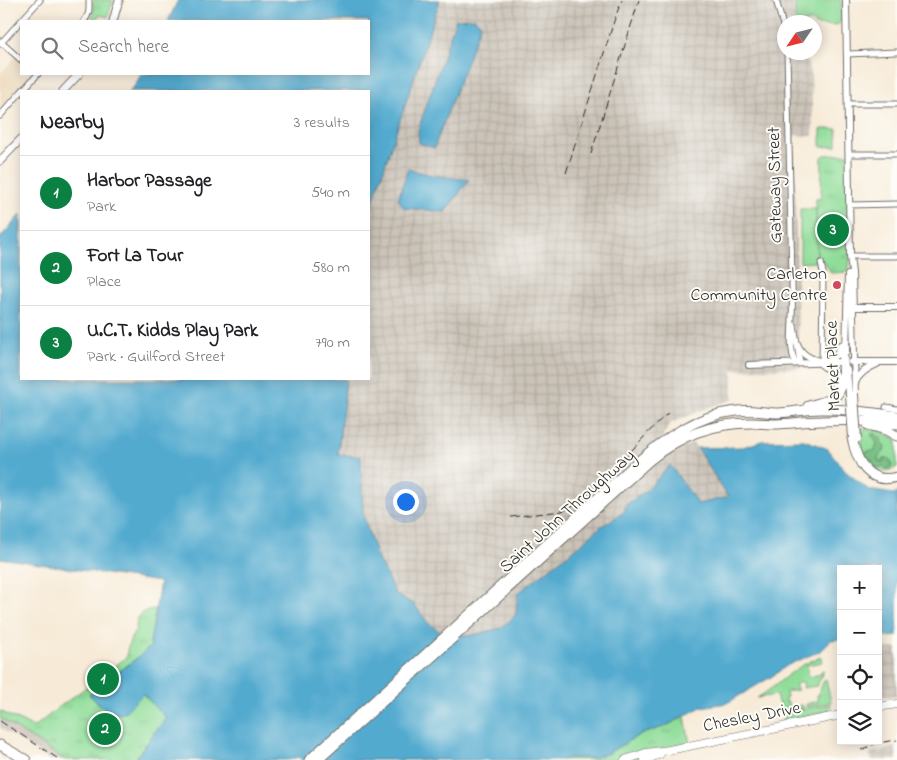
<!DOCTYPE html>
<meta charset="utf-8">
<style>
:root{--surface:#fff;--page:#f2f2f2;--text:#202124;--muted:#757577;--line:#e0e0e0;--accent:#0b8043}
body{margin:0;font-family:"Indie Flower",sans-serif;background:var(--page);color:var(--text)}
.controls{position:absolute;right:15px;bottom:15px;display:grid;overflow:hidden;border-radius:0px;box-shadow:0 2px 12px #0003}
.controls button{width:45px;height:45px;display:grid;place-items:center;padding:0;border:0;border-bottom:1px solid var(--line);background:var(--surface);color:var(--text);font:25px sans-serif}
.compass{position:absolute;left:777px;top:15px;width:45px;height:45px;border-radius:50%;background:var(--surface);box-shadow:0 2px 12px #0003;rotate:235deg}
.you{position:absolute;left:405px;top:501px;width:18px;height:18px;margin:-12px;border:4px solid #fff;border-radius:50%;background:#1a73e8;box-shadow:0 0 0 8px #1a73e833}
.badge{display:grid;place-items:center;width:32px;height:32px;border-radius:50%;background:var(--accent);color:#fff;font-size:16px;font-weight:700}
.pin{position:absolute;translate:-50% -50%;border:2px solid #fff;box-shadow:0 1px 5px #0006}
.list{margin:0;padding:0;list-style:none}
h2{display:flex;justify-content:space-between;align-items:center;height:65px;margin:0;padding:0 20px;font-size:21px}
h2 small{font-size:16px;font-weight:400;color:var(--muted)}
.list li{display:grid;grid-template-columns:32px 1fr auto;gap:15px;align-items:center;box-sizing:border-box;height:75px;padding:0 20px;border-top:1px solid var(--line)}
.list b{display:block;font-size:19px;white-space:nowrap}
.list p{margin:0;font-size:16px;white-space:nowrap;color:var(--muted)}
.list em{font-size:16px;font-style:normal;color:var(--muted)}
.icon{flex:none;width:28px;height:28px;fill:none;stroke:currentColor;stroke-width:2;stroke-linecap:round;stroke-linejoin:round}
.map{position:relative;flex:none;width:897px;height:760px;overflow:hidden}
.search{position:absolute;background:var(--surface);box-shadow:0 2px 12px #0003;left:20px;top:20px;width:350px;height:55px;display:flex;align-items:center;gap:12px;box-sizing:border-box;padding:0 18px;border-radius:0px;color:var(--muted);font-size:19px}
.panel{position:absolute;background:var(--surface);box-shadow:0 2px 12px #0003;left:20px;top:90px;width:350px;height:290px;border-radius:0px}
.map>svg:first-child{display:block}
.built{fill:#ebd8ba}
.industrial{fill:url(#industrial-grid)}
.railway{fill:#cbc3b8}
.green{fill:#90dd9a;stroke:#5e8462;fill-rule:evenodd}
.forest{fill:url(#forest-firs);stroke:#507456}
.park{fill:url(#park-tufts);stroke:#5e8462}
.water{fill:#52aacf;stroke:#3e6a7d}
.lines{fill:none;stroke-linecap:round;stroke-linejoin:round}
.minor-casing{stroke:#726e68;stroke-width:7}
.tertiary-casing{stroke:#726e68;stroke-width:8}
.secondary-casing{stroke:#726e68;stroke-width:9}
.primary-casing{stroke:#726e68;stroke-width:9}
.motorway-casing{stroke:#726e68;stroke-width:11}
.minor{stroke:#fff;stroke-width:5}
.tertiary{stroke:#fff;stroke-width:6}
.secondary{stroke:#fff;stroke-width:7}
.primary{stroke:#fff;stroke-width:8}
.motorway{stroke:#fff;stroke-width:9}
.rail{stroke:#2b2b2b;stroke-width:1;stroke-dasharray:8 4;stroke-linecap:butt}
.tertiary-bridge-casing{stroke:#726e68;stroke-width:8;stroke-linecap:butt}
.tertiary-bridge{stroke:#fff;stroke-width:6}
.poi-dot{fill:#d1495b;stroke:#fdfcf7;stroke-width:2}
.labels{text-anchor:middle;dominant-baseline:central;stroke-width:4;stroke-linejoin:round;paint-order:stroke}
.street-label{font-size:18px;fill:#2b2b2b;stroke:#fdfcf7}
.poi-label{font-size:18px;fill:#2b2b2b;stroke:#fdfcf7;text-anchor:end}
</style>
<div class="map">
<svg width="897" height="760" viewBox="0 0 897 760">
<defs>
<pattern id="industrial-grid" width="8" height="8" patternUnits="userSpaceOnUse" patternTransform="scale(1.25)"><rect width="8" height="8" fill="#cbc3b8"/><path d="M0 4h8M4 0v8" fill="none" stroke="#aea89e"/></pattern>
<pattern id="forest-firs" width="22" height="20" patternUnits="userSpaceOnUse" patternTransform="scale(1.25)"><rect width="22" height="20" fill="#74bc82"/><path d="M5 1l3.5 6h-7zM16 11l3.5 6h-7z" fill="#5f996b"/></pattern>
<pattern id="park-tufts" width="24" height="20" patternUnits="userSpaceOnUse" patternTransform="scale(1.25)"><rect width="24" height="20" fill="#90dd9a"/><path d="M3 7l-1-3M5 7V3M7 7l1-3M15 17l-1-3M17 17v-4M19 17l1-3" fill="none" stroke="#7cbe85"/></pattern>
</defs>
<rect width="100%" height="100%" fill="#fdfcf7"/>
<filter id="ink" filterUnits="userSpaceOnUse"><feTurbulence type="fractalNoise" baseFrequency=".02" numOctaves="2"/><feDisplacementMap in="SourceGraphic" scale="10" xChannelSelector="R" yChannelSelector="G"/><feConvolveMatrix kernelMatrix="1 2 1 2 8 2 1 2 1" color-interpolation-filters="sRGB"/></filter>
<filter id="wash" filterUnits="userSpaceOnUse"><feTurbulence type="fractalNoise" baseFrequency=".0096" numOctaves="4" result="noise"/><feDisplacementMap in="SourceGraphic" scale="20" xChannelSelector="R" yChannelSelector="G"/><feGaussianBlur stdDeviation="1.12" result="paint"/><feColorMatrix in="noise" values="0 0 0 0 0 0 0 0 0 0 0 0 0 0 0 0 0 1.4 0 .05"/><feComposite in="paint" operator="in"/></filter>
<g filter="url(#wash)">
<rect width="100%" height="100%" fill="#f7ebd8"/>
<path class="built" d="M16,57l5,4v13h13l-34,39v-39z"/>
<path class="industrial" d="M440,0h353l1,22h-10v30l21,1 6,23 2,60 -19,-1 4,198 3,35 -68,2v30l-18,5 -44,18 -8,12 5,16 4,2 21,-10 36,54 -31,7 -28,-38 -23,24 -20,14 -3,8 -25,16 -20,18 -63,69 -15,13 -32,8 -30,-5 -11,-8 -14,-19 -18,-9 -20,-40 -13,-40 -2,-57 -23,-4 8,-75h23v-166z
M878,648h19v47l-19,2z
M895,747l2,13h-26l-1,-7z"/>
<path class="railway" d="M0,718l30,19 35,23h-15l-50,-32z"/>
<path class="green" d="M795,0h46c3,29 0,26 -26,25l-1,-3h-19z
M821,129h16v17l-16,1z
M800,209h16l1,53 -17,1z
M861,428l16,2 20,9v28c-23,13 -33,-9 -37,-28h2zM873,433c15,10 8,15 5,27l5,3 2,-1 -3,-3h5l4,2 1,4 -2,3 -7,-2 -7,1 -2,-1 -1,-5 -8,-7 2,-3 7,1c4,-9 4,-10 -3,-17z
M821,657l1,5 -15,3 2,12 12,-3v-3l3,-1 -7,16 -14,2 1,-5 -4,-1 -5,3 3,5 -12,2 1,5 -2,1v4h3l1,5 13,-2 2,3 -19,4 -1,-5 -3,1 -1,-5h-2l-2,-8 -19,3c21,-12 39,-34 64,-41z
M826,679l5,23 -25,5v-3l12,-3 -1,-6h2v-5h1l4,-10z
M831,704l-1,4 -2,3 -46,10v-1l4,-7z"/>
<path class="forest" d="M873,433l8,5v4l4,5 -1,5 -5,4 -1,4 5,3 1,-1 -2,-3h5l4,2 1,4 -3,3 -3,1 -3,-3 -4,2 -4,-1 -3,-7 -6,-2 -1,-5 1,-1 8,-1c4,-8 4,-9 -3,-16z"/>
<path class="park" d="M94,0h19l-5,17 -8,-2 -7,6 -1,-1 2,-11 -2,-5z
M849,154l1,107 -2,11 -17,1 -7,-11h-7l-1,-63 5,-1 1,-41 3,-2z
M156,609l-6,34 1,2 -5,6 -49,37 -8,7 35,18 19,-19 23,24 -32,42h-69l-65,-42v-7l32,16 4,-1 22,-18 69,-51v-7l4,-12 5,-8 1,-11 5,-6 6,-3z
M685,716l5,29 -65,15h-64l7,-2h25l15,-5 31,-18 27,-9z"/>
<path class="water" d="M178,0h262l-71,213v-122h-240l7,-7 5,-10h228v-53h-201z
M474,18l7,6 -47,124 -15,-5 -1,-13 38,-111z
M408,169l23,6 38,5 -24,32 -41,-4 -6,-9z
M21,214v165h325l-8,75 23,3 2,58 13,40 20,40 18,9 14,19 11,8 30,5 32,-8 15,-13 2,-22 61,-47 20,-18 25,-16 3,-8 20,-14 23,-25 28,39 30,-7 -31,-49 46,-1 19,-6 42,-1 24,9 17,22 24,19 24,4 4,-1v143l-19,2v-69h-37v70l-10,1 -11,11 -32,14 -17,12 -44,26 -26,4 -35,19 -27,9 -31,18 -15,5h-25l-7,2h-259l-4,-3 -10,3h-154l32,-42 -23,-24 -19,19c-14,4 -25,-10 -35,-18l57,-44 5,-6 -1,-2 10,-61 -160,-24v-320z"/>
</g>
<g filter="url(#ink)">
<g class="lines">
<defs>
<path id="minor" d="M776,0l8,29
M84,21c6,-6 5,-13 5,-21
M0,41l21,19
M0,44l40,-44
M787,52l5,228c0,12 1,24 0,36 0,16 -3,31 3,47
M847,54l50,-2
M22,91l16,-17
M848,104h49
M0,116l21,-24
M849,154h48
M849,205l48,-1
M850,256h47
M821,263l2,10 -1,90
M794,325l6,38
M886,407l11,2"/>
<path id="tertiary" d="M846,0l4,256 2,17 3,122
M850,307h47
M796,341c4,12 11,17 23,20
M846,352l2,-77
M827,362l9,-7 6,-9
M851,362h46
M749,365l94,-3
M847,370l2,25
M855,383c4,-10 12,-15 22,-19"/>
<path id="secondary" d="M113,21l6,-21
M63,91l16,-17
M0,161l21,-22"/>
<path id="primary" d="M878,707l19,-3
M625,760l21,-7 23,-3 172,-35
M645,760l15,-6"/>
<path id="motorway" d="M822,363c10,7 18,15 12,28
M808,406c8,-2 16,-4 23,-7 17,-8 12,-37 11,-53
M868,425l18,5 11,6
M852,438c5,24 16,47 45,39
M0,745l26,15
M309,760l325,-295c30,-26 62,-50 103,-54 14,-2 28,2 42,2 14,-1 28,-4 42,-4 26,-1 51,4 76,7
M318,760l332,-300c31,-25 62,-37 102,-37 8,0 15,1 23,1 15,0 30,-3 46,-3 25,-1 51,0 76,3"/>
</defs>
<use href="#minor" class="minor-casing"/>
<use href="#tertiary" class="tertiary-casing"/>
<use href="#secondary" class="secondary-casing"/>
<use href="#primary" class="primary-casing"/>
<use href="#motorway" class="motorway-casing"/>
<use href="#minor" class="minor"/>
<use href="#tertiary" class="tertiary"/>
<use href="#secondary" class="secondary"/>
<use href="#primary" class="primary"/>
<use href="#motorway" class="motorway"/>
<path class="rail" d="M591,154l48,-154
M566,173l50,-158 6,-15
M511,517l51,-6c21,-7 34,-22 49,-38 19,-20 37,-42 57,-60
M0,721l60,39
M861,750l16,-7 20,-3"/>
<defs>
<path id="tertiary-bridge" d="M849,395l3,43
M855,395l3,44"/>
</defs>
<use href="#tertiary-bridge" class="tertiary-bridge-casing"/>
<use href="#tertiary-bridge" class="tertiary-bridge"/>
</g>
</g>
<circle class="poi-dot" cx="837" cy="285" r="5"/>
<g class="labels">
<g class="street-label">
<text transform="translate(776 185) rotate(-91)">Gateway Street</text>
<text transform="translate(834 366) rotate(-92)">Market Place</text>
<text transform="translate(568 512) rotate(-42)">Saint John Throughway</text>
<text transform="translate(752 718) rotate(-11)">Chesley Drive</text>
</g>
<g class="poi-label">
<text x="827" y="275">Carleton<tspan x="827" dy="21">Community Centre</tspan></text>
</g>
</g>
</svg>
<div class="controls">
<button>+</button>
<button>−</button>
<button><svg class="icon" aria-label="locate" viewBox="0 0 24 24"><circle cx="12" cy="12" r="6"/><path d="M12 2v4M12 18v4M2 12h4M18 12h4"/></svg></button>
<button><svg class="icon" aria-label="layers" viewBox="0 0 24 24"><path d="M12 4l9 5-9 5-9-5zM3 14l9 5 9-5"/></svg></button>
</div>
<svg class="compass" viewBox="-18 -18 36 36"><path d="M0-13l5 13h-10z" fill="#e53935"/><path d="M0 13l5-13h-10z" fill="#757577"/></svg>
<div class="you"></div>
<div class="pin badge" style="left:103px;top:679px">1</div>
<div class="pin badge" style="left:105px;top:729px">2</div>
<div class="pin badge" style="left:833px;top:230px">3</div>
<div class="search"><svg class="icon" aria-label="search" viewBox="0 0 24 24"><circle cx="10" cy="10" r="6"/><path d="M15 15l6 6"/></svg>Search here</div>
<section class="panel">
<h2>Nearby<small>3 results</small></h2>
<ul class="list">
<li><span class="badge">1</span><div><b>Harbor Passage</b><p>Park</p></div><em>540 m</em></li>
<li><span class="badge">2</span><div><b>Fort La Tour</b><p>Place</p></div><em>580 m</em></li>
<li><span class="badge">3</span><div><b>U.C.T. Kidds Play Park</b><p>Park · Guilford Street</p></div><em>790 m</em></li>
</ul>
</section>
</div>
